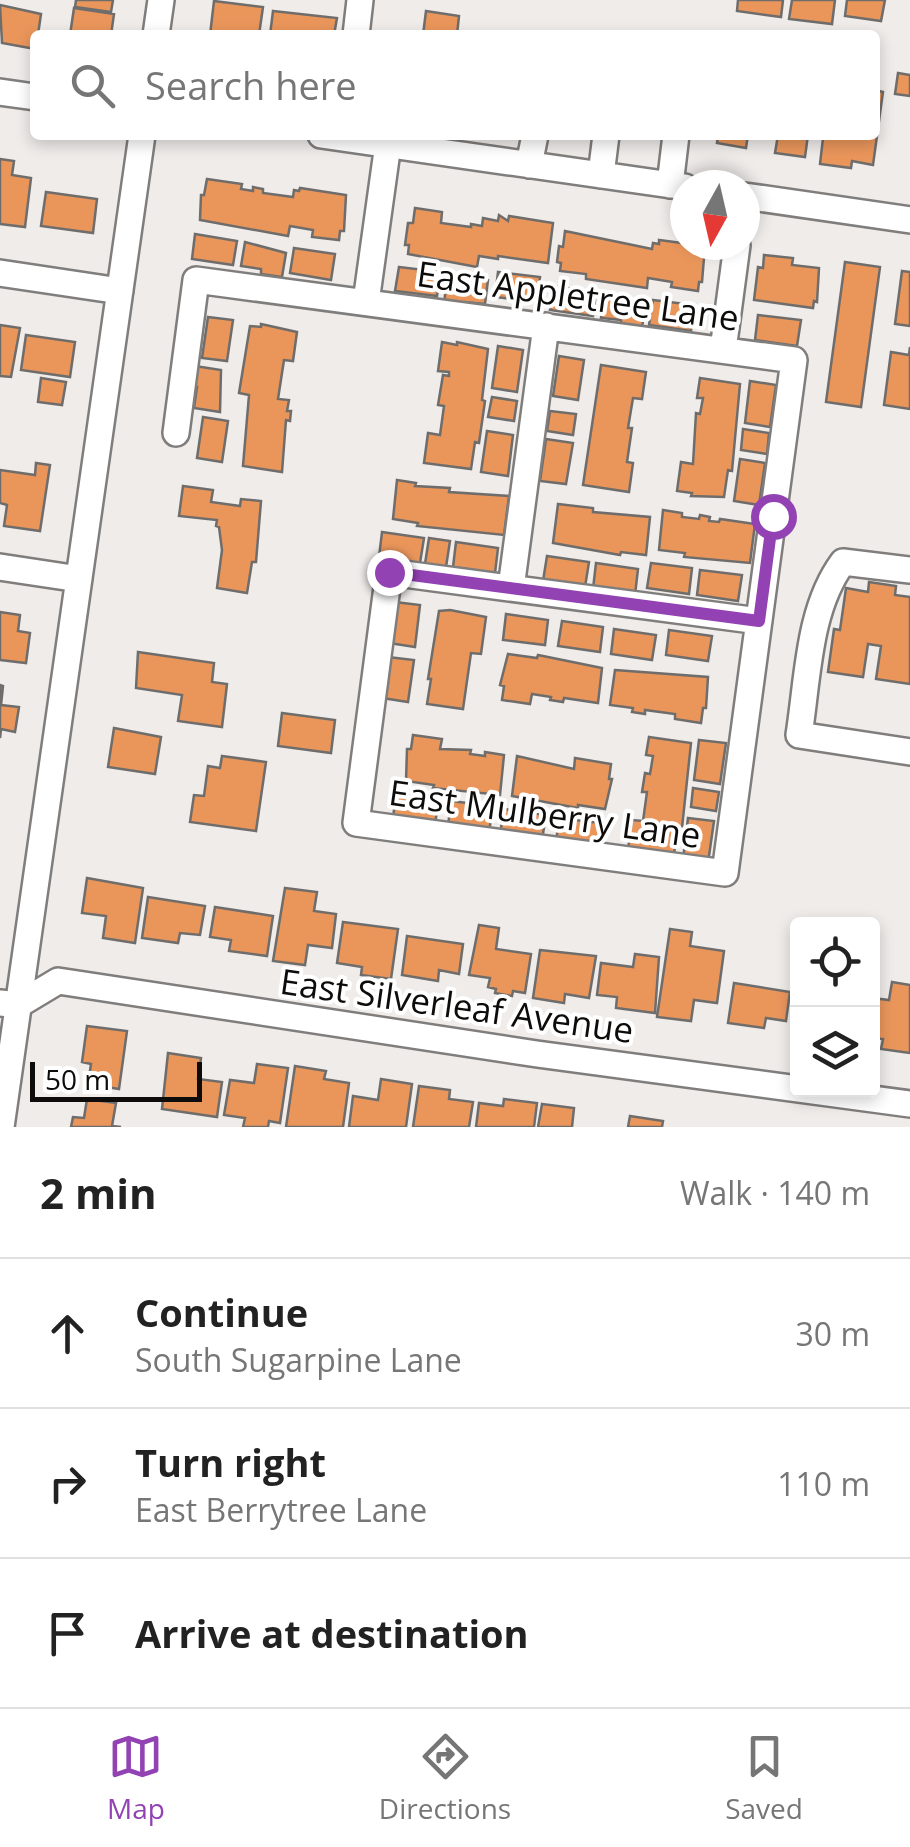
<!DOCTYPE html>
<meta charset="utf-8">
<style>
:root{--surface:#fff;--page:#f6f6f6;--text:#222;--muted:#767676;--line:#e0e0e0;--accent:#9242b3}
body{margin:0;font-family:"Open Sans",sans-serif;background:var(--page);color:var(--text)}
.controls{position:absolute;right:30px;bottom:30px;display:grid;overflow:hidden;border-radius:10px;box-shadow:0 5px 15px #0003}
.controls button{width:90px;height:90px;display:grid;place-items:center;padding:0;border:0;border-bottom:2px solid var(--line);background:var(--surface);color:var(--text);font:50px sans-serif}
.compass{position:absolute;left:670px;top:170px;width:90px;height:90px;border-radius:50%;background:var(--surface);box-shadow:0 5px 15px #0003;rotate:188deg}
.scale{position:absolute;left:30px;bottom:25px;width:172px;box-sizing:border-box;padding-left:10px;border:5px solid #0d0c0b;border-top:0;font-size:28px;line-height:35px;white-space:nowrap;color:#0d0c0b;-webkit-text-stroke:8px #fff;paint-order:stroke}
.stop{position:absolute;width:30px;height:30px;margin:-22px;border:8px solid #9242b3;border-radius:50%;background:#fff}
.stop.end{background:#9242b3;border-color:#fff;box-shadow:0 2px 10px #0008}
.list{margin:0;padding:0;list-style:none}
h2{display:flex;justify-content:space-between;align-items:center;height:130px;margin:0;padding:0 40px;font-size:42px}
h2 small{font-size:32px;font-weight:400;color:var(--muted)}
.list li{display:grid;grid-template-columns:65px 1fr auto;gap:30px;align-items:center;box-sizing:border-box;height:150px;padding:0 40px;border-top:2px solid var(--line)}
.list b{display:block;font-size:38px;white-space:nowrap}
.list p{margin:0;font-size:32px;white-space:nowrap;color:var(--muted)}
.list em{font-size:32px;font-style:normal;color:var(--muted)}
.icon{flex:none;width:55px;height:55px;fill:none;stroke:currentColor;stroke-width:2;stroke-linecap:round;stroke-linejoin:round}
.map{position:relative;flex:none;width:910px;height:1127px;overflow:hidden}
.search{position:absolute;background:var(--surface);box-shadow:0 5px 15px #0003;left:30px;right:30px;top:30px;height:110px;display:flex;align-items:center;gap:25px;box-sizing:border-box;padding:0 35px;border-radius:10px;color:var(--muted);font-size:38px}
.sheet{height:580px;background:var(--surface)}
nav{display:flex;justify-content:space-around;align-items:center;box-sizing:border-box;height:140px;border-top:2px solid var(--line);background:var(--surface);font-size:28px;color:var(--muted)}
nav a{display:grid;justify-items:center;gap:5px}
nav .on{color:var(--accent)}
.map>svg:first-child{display:block}
.building{fill:#ea965b;stroke:#6f6d6b;stroke-width:2.5}
.lines{fill:none;stroke-linecap:round;stroke-linejoin:round}
.minor-casing{stroke:#807e7c;stroke-width:30}
.minor{stroke:#fff;stroke-width:25}
.route{stroke:#9242b3;stroke-width:12}
.labels{text-anchor:middle;dominant-baseline:central;stroke-width:8;stroke-linejoin:round;paint-order:stroke}
.street-label{font-size:35px;fill:#0d0c0b;stroke:#fff}
</style>
<div class="map">
<svg width="910" height="1127" viewBox="0 0 910 1127">
<rect width="100%" height="100%" fill="#efecea"/>
<path class="building" d="M76,0h37l-2,12 -36,-5z
M738,0h45l-2,17 -44,-6z
M792,0h43l-3,24 -43,-5z
M847,0h38l-4,21 -36,-5z
M214,1l49,6 -4,28h-49z
M0,5l41,9 -3,21h-3v14l-33,-6z
M74,8l40,6 -3,21h-41z
M273,11l64,7 -3,17h-64z
M426,11l33,5 -2,19h-34z
M898,73l12,2v21l-15,-2z
M875,90l8,2 -10,73 -21,-4 -1,7 -31,-4 3,-26 -7,-3h59z
M718,135h30l-2,13 -29,-5z
M778,135h30l-3,22 -30,-4z
M0,159l14,2 -2,14 19,3 -6,49 -25,-3z
M207,179l35,5 -1,5 12,2v-4l10,2v4l30,4 1,-7 5,1 1,-3 46,7 -2,36h-4l-1,9 -27,-3 1,-7 -23,-4 -2,10 -88,-16 1,-25h3z
M46,192l51,7 -4,34 -52,-7z
M415,208l27,4 -1,11 30,4v-3l11,2 1,-8 15,3 1,-6 9,6 1,-5 44,7 -5,40 -50,-7v3l-19,-3 -2,11 -69,-13 1,-9h-4l3,-22h5z
M565,231l87,18 1,-6 6,1v-4l46,6 -3,36h-3l-1,9 -27,-4 1,-5 -24,-4 -1,10 -61,-9v-5l-26,-3 1,-8 -4,-1 2,-16 4,1z
M195,234l42,7 -4,24 -41,-6z
M245,242l41,11 -4,24 -21,-3v-5l-20,-3z
M294,248l41,6 -4,26 -41,-7z
M764,255l29,3 -1,7 27,3 -2,34 -3,-1 -1,7 -59,-8 4,-33 5,1z
M845,262l35,5 -19,140 -35,-5z
M399,267l42,5 -4,24 -42,-5z
M902,271l8,1v54l-15,-2z
M498,272l42,5 -4,25 -41,-5z
M468,277l20,3 -3,24 -20,-2 -1,5 -20,-3 3,-26 21,3z
M554,286l42,6 -3,24 -43,-6z
M604,294l41,9 -3,26 -21,-3v-6l-20,-2z
M653,300l41,5 -3,26 -42,-6z
M758,315l43,5 -4,26 -42,-6z
M208,317l25,3 -6,41 -25,-3z
M261,324l36,8 -4,29 -9,-1 -6,39 11,1 -2,11h4l-1,10 -4,-1 -4,52 -39,-6 6,-71 -10,-2 11,-67 11,1z
M0,325l20,3 -9,49 -11,-1z
M26,335l49,7 -5,35 -49,-7z
M442,342l15,3v-3l31,7 -6,51 3,1 -6,42 -4,-1 -4,27 -47,-6 4,-30 12,2 4,-29 -6,-1 5,-30 6,1v-4l-11,-1z
M498,346l25,4 -6,42 -25,-4z
M910,347v62l-26,-4 7,-53 18,3z
M559,356l25,4 -6,40 -25,-4z
M601,365l45,7 -4,27 -9,-1 -5,30h4l-5,34 6,1 -4,29 -46,-7z
M195,366l26,4 -1,42 -26,-4 3,-21 -5,-1z
M41,378l25,4 -4,23 -24,-3z
M700,378l40,6 -8,87 -4,-1 -4,27 -33,-1 1,-3 -15,-2 4,-29 12,2 3,-51 4,1 3,-16h-6z
M750,381l26,4 -6,42 -25,-4z
M492,397l25,4 -3,20 -26,-4z
M550,411l26,3 -3,21 -26,-4z
M203,417l25,4 -6,41 -25,-4z
M743,429l26,4 -2,21 -26,-4z
M487,431l26,4 -5,41 -27,-4z
M546,439l27,4 -7,41 -26,-3z
M740,459l25,4 -6,42 -25,-4z
M36,463l14,2 -10,66 -36,-5 3,-21 -7,-2v-33l35,5z
M397,480l19,3 -1,3 35,2 -1,4 60,4 -5,39 -87,-9 1,-3 -25,-4z
M183,486l30,4 -2,12 29,4 1,-7 20,2 -5,61h-4l-5,31 -30,-5 5,-38 -3,-23 -3,-1 1,-6 -38,-4z
M558,504l35,4v4l57,5 -4,38 -25,-3 -1,3 -67,-12z
M663,510l19,3v4l17,2 1,-4 10,2 -1,4 10,1 1,-3 35,5 -5,39 -66,-6 1,-4 -26,-3z
M382,532l42,6 -4,25 -41,-6z
M429,538l21,3 -4,26 -21,-3z
M456,542l42,6 -3,25 -42,-6z
M547,556l42,6 -4,25 -42,-6z
M596,563l42,6 -3,26 -42,-6z
M651,563l41,5 -3,26 -42,-6z
M700,570l42,5 -4,26 -41,-6z
M869,582l27,4 -1,9 15,2v87l-34,-5 5,-33 -13,-2 -5,33 -35,-5 6,-43 6,1 6,-42 22,4z
M395,602l25,3 -5,42 -26,-4z
M450,610l36,7 -5,37 -10,-1 -8,56 -36,-5 4,-25h-3l11,-68z
M0,612l20,3 -2,16 12,2 -4,30 -26,-3z
M506,614l42,6 -3,25 -42,-5z
M562,621l41,6 -3,25 -42,-6z
M614,629l42,6 -4,25 -41,-6z
M669,630l43,6 -4,25 -42,-6z
M138,652l76,11 -2,19 15,2 -5,43 -44,-6 4,-26 -46,-7z
M508,654l29,4 1,-3 64,13 -4,35 -34,-5 -1,4 -13,-2 1,-3 -19,-3 -2,10 -28,-4 2,-14 -4,-1z
M388,657l26,3 -6,42 -26,-4z
M615,670l93,7 -2,31h-3l-2,15 -26,-4v-5l-30,-4v4l-13,-2 1,-4 -23,-3z
M0,685l3,1 -2,19 18,2 -4,25 -14,-3 -1,9z
M282,713l53,7 -4,33 -53,-7z
M114,728l47,9 -6,37 -47,-7z
M413,735l29,4 -2,10 31,1 -1,4 15,2v-4l19,3 -4,40 -67,-7 1,-3 -28,-4 1,-32h4z
M649,737l42,6 -9,85h-5l-3,27 -46,-6 4,-29 11,1 4,-29h-5l3,-19 5,1 3,-18 -7,-1z
M699,740l27,3 -6,41 -26,-4z
M222,756l44,6 -10,69 -66,-9 4,-27 10,1 4,-30 12,2z
M517,756l57,13 1,-11 36,6 -2,15h3l-7,30 -27,-4v3l-66,-12z
M693,788l26,4 -3,19 -25,-4z
M396,793l43,6 -4,25 -42,-6z
M451,801l42,5 -4,26 -41,-6z
M504,809l42,6 -4,25 -42,-6z
M559,818l41,5 -3,25 -41,-6z
M688,818l26,3 -6,42 -25,-4z
M87,878l56,10 -8,55 -32,-5 3,-22 -24,-3z
M285,888l32,4 -3,19 22,3 -4,34 -24,-3 -3,20 -32,-4z
M148,897l57,9 -5,29 -20,-2 -2,10 -36,-5z
M215,907l58,9 -6,40 -38,-5 2,-11 -21,-3z
M343,922l55,7 -7,50 -30,-4 1,-8 -25,-4z
M479,925l20,3 -3,21 35,5 -6,39 -12,-2 -1,5 -17,-3 1,-4 -8,-2 2,-9 -21,-3z
M670,929l22,3 -2,14 34,5 -7,52 -23,-3 -3,21 -34,-4z
M407,936l56,8 -4,30 -20,-4 -1,11 -36,-6z
M540,950l56,6 -7,42 -24,-4 -1,9 -31,-5z
M635,954l24,3 -4,56 -39,-5 1,-11 -20,-2 4,-32 32,4z
M892,982l18,3v68l-29,-4 2,-10 -11,-1v-40l17,2z
M734,983l56,9 -4,29 -20,-3 -2,10 -36,-5z
M87,1026l40,5 -8,58 -31,-5 3,-20 -9,-2z
M168,1053l33,5 -3,21 24,3 -5,35 -55,-8z
M257,1064l31,4 -8,55 -11,-2 -1,6h-25l2,-9 -21,-3 6,-35 24,3z
M295,1066l31,5 -2,8 25,4 -6,44h-57z
M381,1079l31,5 -6,43h-57l4,-31 25,4z
M419,1086l31,4 -1,9 24,3 -4,25h-56z
M87,1099l29,4 -4,23 9,1h-50l2,-10 11,1z
M504,1099l33,4 -3,24h-58l3,-24 24,3z
M542,1104l32,4 -2,19h-34z
M630,1116l33,5 -1,6h-34z"/>
<g class="lines">
<defs>
<path id="minor" d="M156,35l5,-35
M356,35l4,-35
M0,92l35,5
M321,135l364,52
M529,165l6,-30
M601,175l5,-40
M670,185l6,-50
M745,196l165,24
M0,273l120,18
M366,302l22,-158
M723,350l14,-105
M176,433l20,-153 598,80 -69,513 -369,-50 33,-251 370,49
M0,567l79,12
M910,570l-67,-8c-35,47 -35,116 -44,173l111,17
M511,588l35,-262
M0,1003l18,2 40,-24 479,73 373,50
M1,1127l141,-992"/>
</defs>
<use href="#minor" class="minor-casing"/>
<use href="#minor" class="minor"/>
</g>
<g class="lines">
<path class="route" d="M389,572l370,49 14,-105"/>
</g>
<g class="labels">
<g class="street-label">
<text transform="translate(578 295) rotate(8)">East Appletree Lane</text>
<text transform="translate(545 813) rotate(8)">East Mulberry Lane</text>
<text transform="translate(457 1005) rotate(8)">East Silverleaf Avenue</text>
</g>
</g>
</svg>
<div class="controls">
<button><svg class="icon" aria-label="locate" viewBox="0 0 24 24"><circle cx="12" cy="12" r="6"/><path d="M12 2v4M12 18v4M2 12h4M18 12h4"/></svg></button>
<button><svg class="icon" aria-label="layers" viewBox="0 0 24 24"><path d="M12 4l9 5-9 5-9-5zM3 14l9 5 9-5"/></svg></button>
</div>
<svg class="compass" viewBox="-18 -18 36 36"><path d="M0-13l5 13h-10z" fill="#e53935"/><path d="M0 13l5-13h-10z" fill="#767676"/></svg>
<div class="scale">50 m</div>
<div class="stop" style="left:773px;top:516px"></div>
<div class="stop end" style="left:389px;top:572px"></div>
<div class="search"><svg class="icon" aria-label="search" viewBox="0 0 24 24"><circle cx="10" cy="10" r="6"/><path d="M15 15l6 6"/></svg>Search here</div>
</div>
<section class="sheet">
<h2>2 min<small>Walk · 140 m</small></h2>
<ul class="list">
<li><svg class="icon" aria-label="ahead" viewBox="0 0 24 24"><path d="M12 20V5M6 11l6-6 6 6"/></svg><div><b>Continue</b><p>South Sugarpine Lane</p></div><em>30 m</em></li>
<li><svg class="icon" aria-label="right" viewBox="0 0 24 24"><path d="M7 20v-9h11M14 6l5 5-5 5"/></svg><div><b>Turn right</b><p>East Berrytree Lane</p></div><em>110 m</em></li>
<li><svg class="icon" aria-label="arrive" viewBox="0 0 24 24"><path d="M6 21V4h12l-3 4 3 4H6"/></svg><div><b>Arrive at destination</b></div></li>
</ul>
</section>
<nav>
<a class="on"><svg class="icon" aria-label="map" viewBox="0 0 24 24"><path d="M3 6l6-2 6 2 6-2v14l-6 2-6-2-6 2zM9 4v14M15 6v14"/></svg>Map</a>
<a><svg class="icon" aria-label="directions" viewBox="0 0 24 24"><path d="M12 3l9 9-9 9-9-9zM9 14v-3h6M13 9l2 2-2 2"/></svg>Directions</a>
<a><svg class="icon" aria-label="saved" viewBox="0 0 24 24"><path d="M7 4h10v16l-5-4-5 4z"/></svg>Saved</a>
</nav>
